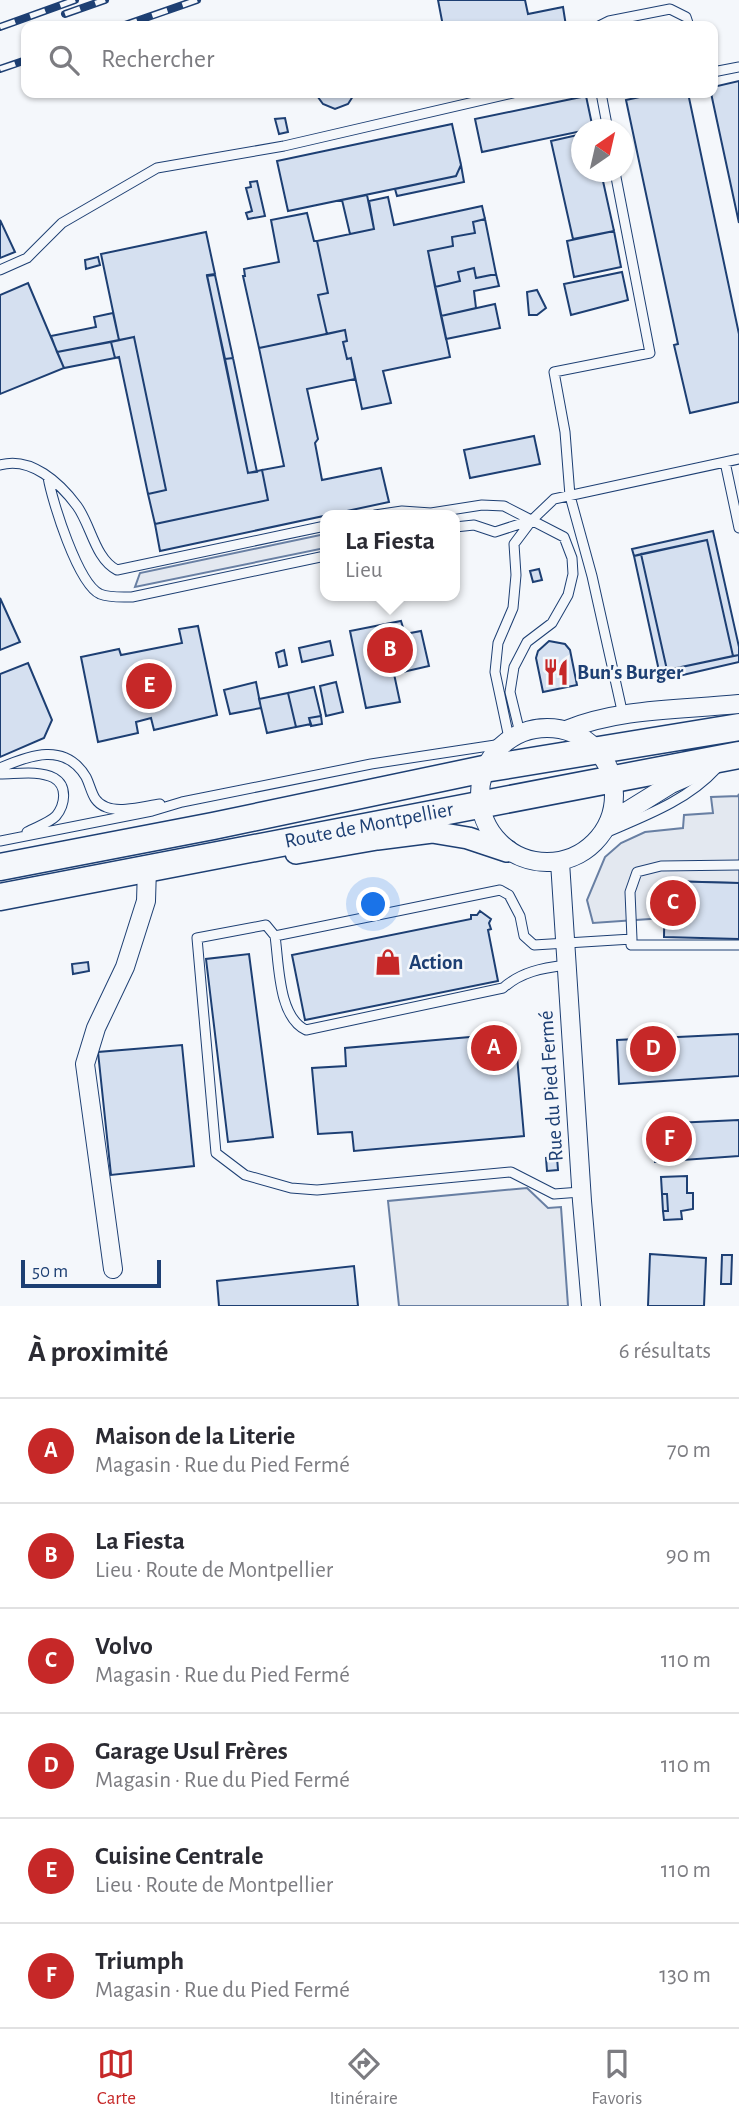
<!DOCTYPE html>
<html lang="fr">
<meta charset="utf-8">
<style>
:root{--surface:#fff;--page:#f2f2f3;--text:#2b2b33;--muted:#7c7c81;--line:#e1e1e2;--accent:#c62828}
body{margin:0;font-family:"Alegreya Sans",sans-serif;background:var(--page);color:var(--text)}
.compass{position:absolute;left:571px;top:119px;width:63px;height:63px;border-radius:50%;background:var(--surface);box-shadow:0 2px 5px #0004;rotate:34deg}
.scale{position:absolute;left:21px;bottom:18px;width:140px;box-sizing:border-box;padding-left:7px;border:4px solid #1d3f73;border-top:0;font-size:19px;line-height:24px;white-space:nowrap;color:#1d3f73;-webkit-text-stroke:5px #f4f7fb;paint-order:stroke}
.you{position:absolute;left:374px;top:905px;width:24px;height:24px;margin:-18px;border:5px solid #fff;border-radius:50%;background:#1a73e8;box-shadow:0 0 0 10px #1a73e833}
.badge{display:grid;place-items:center;width:46px;height:46px;border-radius:50%;background:var(--accent);color:#fff;font-size:23px;font-weight:700}
.pin{position:absolute;translate:-50% -50%;border:4px solid #fff;box-shadow:0 2px 7px #0006}
.popup{position:absolute;left:320px;top:510px;width:140px;height:91px;box-sizing:border-box;display:grid;place-content:center;border-radius:14px;background:var(--surface);filter:drop-shadow(0 2px 5px #0005);font-size:23px;white-space:nowrap;color:var(--muted)}
.popup b{font-size:26px;color:var(--text)}
.popup::after{content:'';position:absolute;left:50%;top:100%;margin-left:-14px;border:14px solid transparent;border-top-color:var(--surface)}
.list{margin:0;padding:0;list-style:none}
h2{display:flex;justify-content:space-between;align-items:center;height:91px;margin:0;padding:0 28px;font-size:30px}
h2 small{font-size:23px;font-weight:400;color:var(--muted)}
.list li{display:grid;grid-template-columns:46px 1fr auto;gap:21px;align-items:center;box-sizing:border-box;height:105px;padding:0 28px;border-top:2px solid var(--line)}
.list b{display:block;font-size:26px;white-space:nowrap}
.list p{margin:0;font-size:23px;white-space:nowrap;color:var(--muted)}
.list em{font-size:23px;font-style:normal;color:var(--muted)}
.icon{flex:none;width:38px;height:38px;fill:none;stroke:currentColor;stroke-width:2;stroke-linecap:round;stroke-linejoin:round}
.map{position:relative;flex:none;width:739px;height:1306px;overflow:hidden}
.search{position:absolute;background:var(--surface);box-shadow:0 2px 5px #0004;left:21px;right:21px;top:21px;height:77px;display:flex;align-items:center;gap:18px;box-sizing:border-box;padding:0 24px;border-radius:14px;color:var(--muted);font-size:26px}
.sheet{height:721px;background:var(--surface)}
nav{display:flex;justify-content:space-around;align-items:center;box-sizing:border-box;height:98px;border-top:2px solid var(--line);background:var(--surface);font-size:19px;color:var(--muted)}
nav a{display:grid;justify-items:center;gap:4px}
nav .on{color:var(--accent)}
.map>svg:first-child{display:block}
.parking{fill:#e3e8f0;stroke:#687fa3;stroke-width:2}
.building{fill:#d5e0f0;stroke:#1d3f73;stroke-width:2}
.lines{fill:none;stroke-linecap:round;stroke-linejoin:round}
.service-casing{stroke:#1d3f73;stroke-width:11}
.minor-casing{stroke:#1d3f73;stroke-width:20}
.tertiary-casing{stroke:#1d3f73;stroke-width:24}
.primary-casing{stroke:#1d3f73;stroke-width:29}
.service{stroke:#f4f7fb;stroke-width:9}
.minor{stroke:#f4f7fb;stroke-width:18}
.tertiary{stroke:#f4f7fb;stroke-width:21}
.primary{stroke:#f4f7fb;stroke-width:26}
.rail-casing{stroke:#1d3f73;stroke-width:8}
.rail{stroke:#f4f7fb;stroke-width:5;stroke-dasharray:16;stroke-linecap:butt}
.labels{text-anchor:middle;dominant-baseline:central;stroke-width:5;stroke-linejoin:round;paint-order:stroke}
.poi-label{font-size:21px;font-weight:bold;fill:#1d3f73;stroke:#f4f7fb;text-anchor:start}
.street-label{font-size:21px;fill:#1d3f73;stroke:#f4f7fb}
</style>
<div class="map">
<svg width="739" height="1306" viewBox="0 0 739 1306">
<rect width="100%" height="100%" fill="#f4f7fb"/>
<path class="parking" d="M325,534v14l-190,39 5,-14z
M739,794v89l-74,-2 -1,37 -71,5 -6,-23 18,-43 16,-14 24,-11 38,-4 1,-13 29,-2 -2,-16 27,-1z
M527,1188l21,20 13,-1 7,99h-169l-11,-105z"/>
<path class="building" d="M438,0h87l3,14 35,-7 3,19h-123z
M739,81v142l-28,-130 2,-6z
M315,93h40l-7,11 -13,5 -12,-5z
M658,93h30l51,241v68l-49,11 -16,-68 4,-1 -52,-244z
M586,96l7,33 -11,1v1l-100,21 -7,-33z
M285,118l3,14 -9,2 -4,-15z
M452,124l9,41 -5,11 -168,35 -11,-50z
M582,134v38h19l13,59 -41,8 -22,-98z
M461,165l3,17 -67,14 -2,-7 61,-13z
M257,181l8,35 -17,3 -2,-6 6,-2 -6,-23 5,-1 -1,-5z
M367,195l7,34 -24,5 -8,-34z
M388,197l6,28 88,-19 3,13 -12,3 2,11 -23,4 1,9 -25,5 22,106 -67,14 8,32 -29,6 -11,-51 -4,1 -4,-17 4,-1 -2,-11 -18,4 -9,-39 10,-2 -11,-52 57,-12 -5,-28z
M307,213l7,28h3l11,52 -10,2 9,39 -68,14 -16,-72h2l-1,-7 35,-7 -8,-42z
M485,219l11,55 -20,4 -2,-10 -16,4 2,9 -25,6 -7,-36 25,-5 -1,-9 23,-4 -2,-11z
M0,220l15,32 -15,6z
M614,231l7,36 -47,10 -7,-36z
M206,232l9,42 -8,1 41,198 14,-3 6,30 -113,24 -7,-30 18,-4 -32,-153 -15,3 -18,-86z
M98,257l2,8 -14,4 -1,-9z
M474,268l2,10 20,-4 3,12 -25,5 2,17 -35,8 -6,-29 25,-6 -2,-9z
M622,272l6,28 -57,15 -7,-31z
M215,275l18,83 -8,1 -18,-83z
M28,283l36,85 -64,26v-99z
M537,290l9,18 -9,7h-8l-2,-23z
M495,304l5,24 -54,11 -5,-23z
M113,313l6,27 -62,12 -6,-16 45,-9 -2,-10z
M345,330l2,11 -4,1 4,17 4,-1 4,21 -48,10 11,50 -3,4 7,37 59,-12 8,34 -229,49 -5,-27 113,-24 -6,-30 22,-4 -25,-118z
M134,337l32,153 -18,4 -29,-137 -4,1 -4,-16z
M111,342l4,16 -51,10 -7,-16z
M233,358l24,114 -9,1 -23,-114z
M534,436l6,28 -70,14 -6,-28z
M713,531l26,116v8l-6,1 -26,-116 -73,16 -2,-7z
M707,540l26,116 -66,14 -26,-116z
M641,554l26,116 72,-15v7l-78,18 -27,-124z
M539,569l3,11 -9,2 -3,-11z
M0,598l20,44 -20,8z
M401,621l4,13 16,-3 8,35 -35,8 6,28 -34,6 -16,-77z
M198,626l19,89 -63,15 -3,-12 -15,4 2,11 -40,9 -17,-85 38,-8 2,6 61,-12 -3,-14z
M330,641l3,14 -31,7 -3,-14z
M549,641l16,3 5,6 7,35 -34,7 -7,-34 2,-7z
M284,650l3,15 -8,2 -3,-14z
M28,663l24,57 -8,18 -44,19v-83z
M256,682l5,26 -31,6 -6,-24z
M336,682l7,30 -17,4 -6,-30z
M314,687l7,29 -12,2 2,6 -15,3 -8,-34z
M288,693l8,34 -29,6 -8,-34z
M321,716l1,8 -11,2 -2,-8z
M665,881l74,2v56l-75,-2z
M480,911l11,8 -2,4 2,6 -3,1 10,51 -193,39 -13,-65 179,-36v-4h6z
M249,954l24,183 -45,5 -22,-183z
M88,962l1,9 -16,3 -1,-10z
M515,1033l9,103 -170,15 -2,-19 -34,2 -6,-66 34,-2 -1,-18z
M739,1034v42l-120,8 -2,-44z
M182,1045l12,121 -83,9 -13,-123z
M739,1120v36l-84,6 -2,-38z
M557,1157l1,13 -11,1 -1,-13z
M687,1176v17h6v16l-12,2 1,8 -18,1 -1,-9h5l-1,-17h-5l-1,-17z
M662,1194h5l1,17h-5z
M650,1254l56,4 -2,48h-56z
M722,1255h10l-1,29h-10z
M354,1266l4,40h-139l-2,-25z"/>
<g class="lines">
<defs>
<path id="service" d="M599,26l10,-5 61,-12 16,8 3,9
M713,72l26,-5
M601,93l7,37
M615,172l35,181 -96,19 11,60 5,64 22,80 31,139
M0,270l27,-12 35,-35 95,-55 127,-22 229,-53
M725,462l14,66
M0,465c31,-9 60,18 77,41 14,19 18,53 40,64l208,-44
M48,477c4,24 30,107 52,117 10,4 22,3 32,3l193,-41
M375,515l27,-4 29,2 51,-8 22,1 60,31 8,21 1,16 -5,21 -16,28 -25,19 -13,25 -4,25 10,41
M455,527l19,-2 21,7 37,-12
M509,738l-14,-66 3,-29 15,-35 3,-33 -2,-31 18,-24 22,-21 185,-40
M0,768c30,-13 65,-26 86,9 6,12 6,25 20,30 14,6 39,-1 54,-3
M0,774c17,0 39,-4 54,4 14,8 11,27 2,38 -7,7 -20,11 -29,16
M603,834c39,-17 84,-33 113,-65
M0,841l152,-30 30,-9 189,-38 131,-20
M275,936l-9,-11 -69,13 19,215 29,22 46,13 26,2 194,-18 43,22 27,-2
M632,939l-1,6h108
M566,965c-24,3 -45,7 -63,23l-197,42c-28,-13 -27,-67 -31,-94l225,-46 9,5 11,21 4,20 10,9 98,-6 -2,-47 7,-20 24,-6 78,-1"/>
<path id="minor" d="M480 795a67 67 0 1 1 134 0a67 67 0 1 1-134 0Z
M566,730c54,-22 115,-20 173,-26
M608,823l63,-39 32,-14
M560,862l22,339 9,105
M113,1269l-28,-205 11,-36 29,-61 21,-66 1,-33"/>
<path id="tertiary" d="M296,853l81,-14 55,-7 36,6 39,13"/>
<path id="primary" d="M0,867l213,-41 271,-57 255,-42
M0,897l739,-142"/>
</defs>
<use href="#service" class="service-casing"/>
<use href="#minor" class="minor-casing"/>
<use href="#tertiary" class="tertiary-casing"/>
<use href="#primary" class="primary-casing"/>
<use href="#service" class="service"/>
<use href="#minor" class="minor"/>
<use href="#tertiary" class="tertiary"/>
<use href="#primary" class="primary"/>
<defs>
<path id="rail" d="M65,14l40,-14
M122,26l75,-26
M0,27l75,-27
M0,69l26,-9"/>
</defs>
<use href="#rail" class="rail-casing"/>
<use href="#rail" class="rail"/>
</g>
<defs>
<symbol id="restaurant-bare" viewBox="-9 -9 18 18"><path d="M-5-6h1v4h1v-4h1v4h1v-4h1v5L-1.5 .5V6h-2V.5L-5-1ZM5-6V6H3V1.5H1.5Q1.5-4 5-6Z" fill="#c62828" stroke="#f4f7fb" stroke-width="2.5" paint-order="stroke"/></symbol>
<symbol id="shop-bare" viewBox="-9 -9 18 18"><path d="M-5-2.5h2.3a2.7 3.5 0 0 1 5.4 0H5L5.5 6h-11ZM-1.5-2.5h3a1.5 2.3 0 0 0-3 0Z" fill="#c62828" stroke="#f4f7fb" stroke-width="2.5" paint-order="stroke"/></symbol>
</defs>
<g fill-rule="evenodd">
<use href="#restaurant-bare" x="537" y="653" width="38" height="38"/>
<use href="#shop-bare" x="369" y="943" width="38" height="38"/>
</g>
<g class="labels">
<g class="poi-label">
<text x="577" y="672">Bun's Burger</text>
<text x="409" y="962">Action</text>
</g>
<g class="street-label">
<text transform="translate(369 825) rotate(-11)">Route de Montpellier</text>
<text transform="translate(551 1086) rotate(-94)">Rue du Pied Fermé</text>
</g>
</g>
</svg>
<svg class="compass" viewBox="-18 -18 36 36"><path d="M0-13l5 13h-10z" fill="#e53935"/><path d="M0 13l5-13h-10z" fill="#7c7c81"/></svg>
<div class="scale">50 m</div>
<div class="you"></div>
<div class="pin badge" style="left:494px;top:1048px">A</div>
<div class="pin badge" style="left:390px;top:650px">B</div>
<div class="popup"><b>La Fiesta</b>Lieu</div>
<div class="pin badge" style="left:673px;top:903px">C</div>
<div class="pin badge" style="left:653px;top:1049px">D</div>
<div class="pin badge" style="left:149px;top:686px">E</div>
<div class="pin badge" style="left:669px;top:1139px">F</div>
<div class="search"><svg class="icon" aria-label="search" viewBox="0 0 24 24"><circle cx="10" cy="10" r="6"/><path d="M15 15l6 6"/></svg>Rechercher</div>
</div>
<section class="sheet">
<h2>À proximité<small>6 résultats</small></h2>
<ul class="list">
<li><span class="badge">A</span><div><b>Maison de la Literie</b><p>Magasin · Rue du Pied Fermé</p></div><em>70 m</em></li>
<li><span class="badge">B</span><div><b>La Fiesta</b><p>Lieu · Route de Montpellier</p></div><em>90 m</em></li>
<li><span class="badge">C</span><div><b>Volvo</b><p>Magasin · Rue du Pied Fermé</p></div><em>110 m</em></li>
<li><span class="badge">D</span><div><b>Garage Usul Frères</b><p>Magasin · Rue du Pied Fermé</p></div><em>110 m</em></li>
<li><span class="badge">E</span><div><b>Cuisine Centrale</b><p>Lieu · Route de Montpellier</p></div><em>110 m</em></li>
<li><span class="badge">F</span><div><b>Triumph</b><p>Magasin · Rue du Pied Fermé</p></div><em>130 m</em></li>
</ul>
</section>
<nav>
<a class="on"><svg class="icon" aria-label="map" viewBox="0 0 24 24"><path d="M3 6l6-2 6 2 6-2v14l-6 2-6-2-6 2zM9 4v14M15 6v14"/></svg>Carte</a>
<a><svg class="icon" aria-label="directions" viewBox="0 0 24 24"><path d="M12 3l9 9-9 9-9-9zM9 14v-3h6M13 9l2 2-2 2"/></svg>Itinéraire</a>
<a><svg class="icon" aria-label="saved" viewBox="0 0 24 24"><path d="M7 4h10v16l-5-4-5 4z"/></svg>Favoris</a>
</nav>
